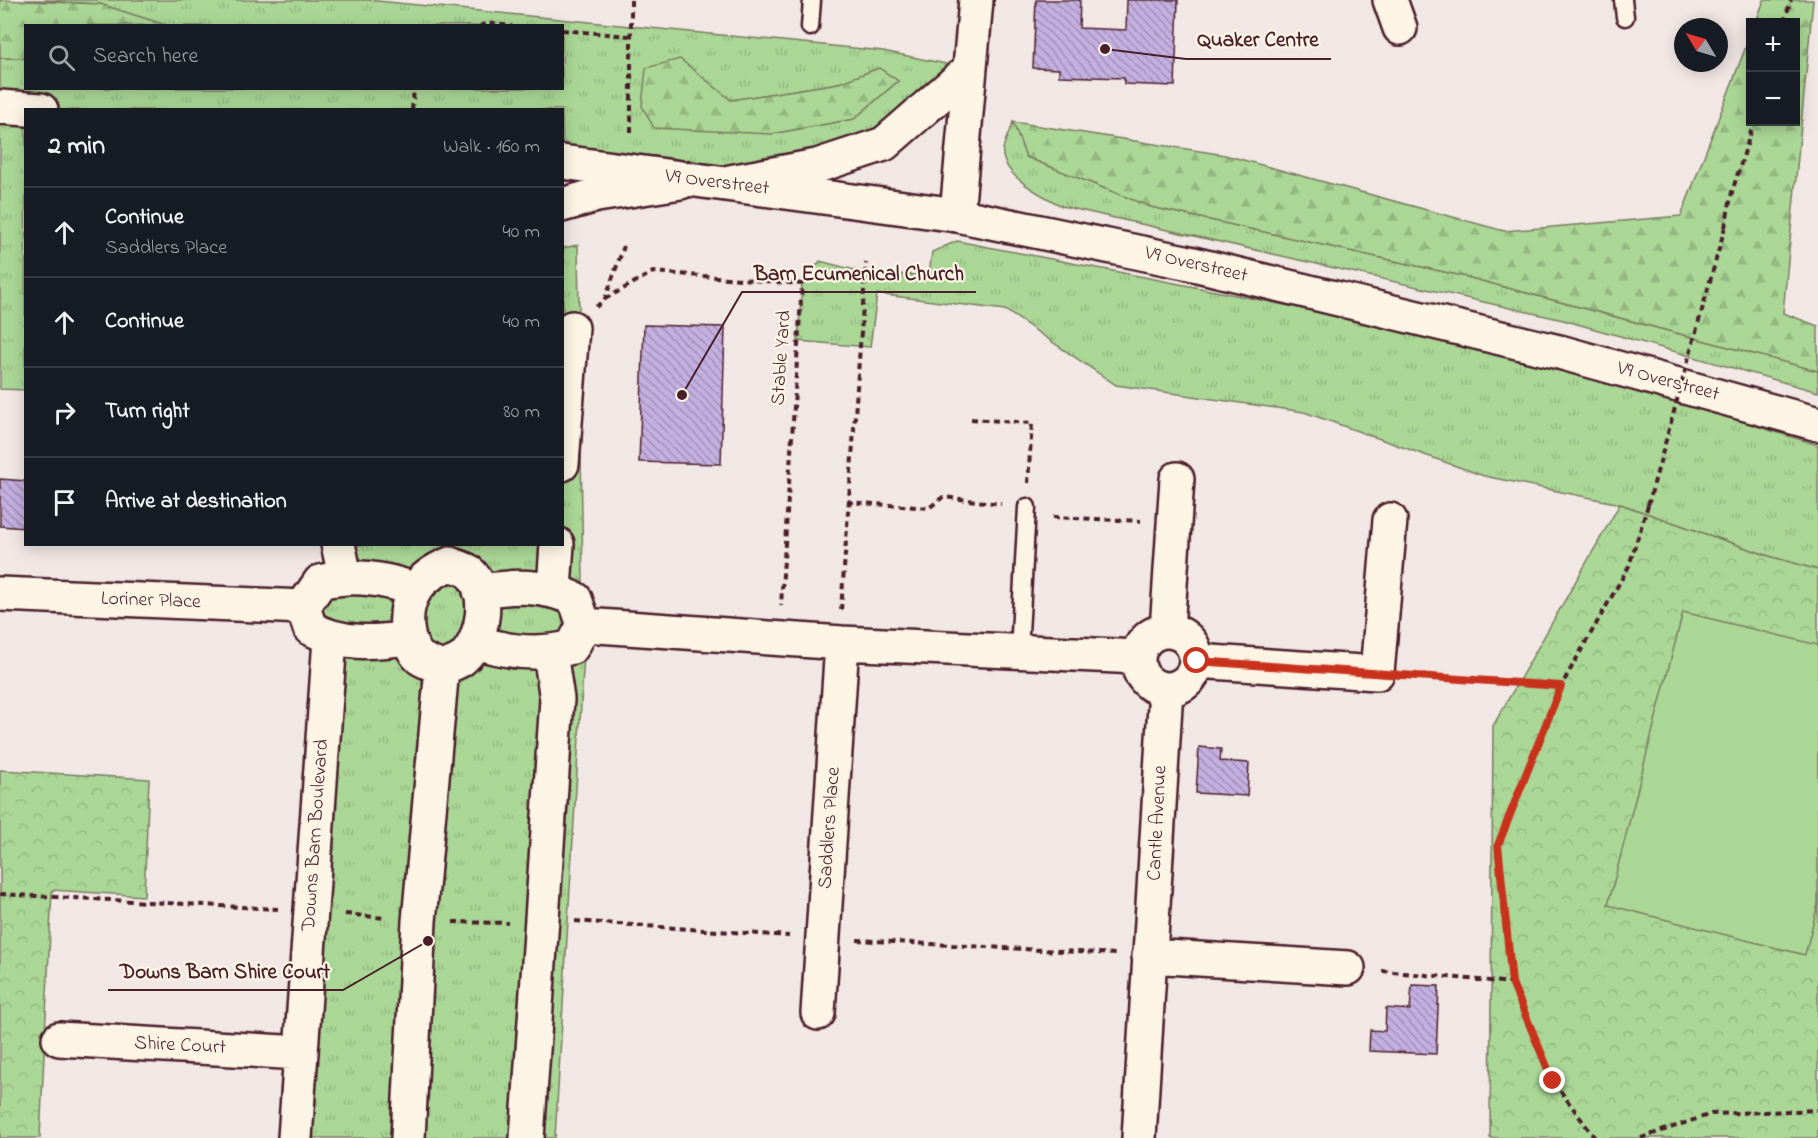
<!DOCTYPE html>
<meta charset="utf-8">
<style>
:root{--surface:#171b24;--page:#242831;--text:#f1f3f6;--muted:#9ea1a6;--line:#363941}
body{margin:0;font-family:"Indie Flower",sans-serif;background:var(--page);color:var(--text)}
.controls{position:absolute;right:18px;top:18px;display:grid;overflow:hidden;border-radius:0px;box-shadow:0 3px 15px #0003}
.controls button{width:54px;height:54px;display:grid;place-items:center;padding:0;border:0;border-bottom:2px solid var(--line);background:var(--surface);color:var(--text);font:30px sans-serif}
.compass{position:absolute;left:1674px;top:18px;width:54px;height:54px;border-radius:50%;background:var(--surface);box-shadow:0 3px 15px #0003;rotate:308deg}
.stop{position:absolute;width:18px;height:18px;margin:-14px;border:4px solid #c8321e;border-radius:50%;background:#fff}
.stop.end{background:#c8321e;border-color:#fff;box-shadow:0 2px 6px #0008}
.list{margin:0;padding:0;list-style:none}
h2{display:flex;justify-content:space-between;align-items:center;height:78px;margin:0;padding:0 24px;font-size:26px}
h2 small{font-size:20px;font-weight:400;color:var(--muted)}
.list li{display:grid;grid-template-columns:39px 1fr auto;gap:18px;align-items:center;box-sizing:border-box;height:90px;padding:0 24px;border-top:2px solid var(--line)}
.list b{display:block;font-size:22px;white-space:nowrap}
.list p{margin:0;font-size:20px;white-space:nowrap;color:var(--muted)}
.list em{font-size:20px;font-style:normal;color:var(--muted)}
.icon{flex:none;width:33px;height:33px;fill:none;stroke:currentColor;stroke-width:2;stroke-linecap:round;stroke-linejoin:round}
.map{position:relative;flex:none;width:1818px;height:1138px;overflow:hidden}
.search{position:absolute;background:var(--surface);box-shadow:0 3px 15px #0003;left:24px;top:24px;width:540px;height:66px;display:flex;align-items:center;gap:15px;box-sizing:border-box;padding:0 21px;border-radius:0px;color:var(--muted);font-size:22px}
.panel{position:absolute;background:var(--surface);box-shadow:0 3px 15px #0003;left:24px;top:108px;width:540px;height:438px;border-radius:0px}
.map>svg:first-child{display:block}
.grass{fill:url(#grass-tufts);stroke:#7a7b60;stroke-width:1.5;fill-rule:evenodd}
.forest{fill:url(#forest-firs);stroke:#7a7b60;stroke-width:1.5}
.park{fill:url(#park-crowns);stroke:#7a7b60;stroke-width:1.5}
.pitch{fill:#aad796;stroke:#7a7b60;stroke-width:1.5}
.building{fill:url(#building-back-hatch);stroke:#4a1f2b;stroke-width:1.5}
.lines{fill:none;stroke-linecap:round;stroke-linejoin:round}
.lane-casing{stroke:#4a1f2b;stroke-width:21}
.street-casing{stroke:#4a1f2b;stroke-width:38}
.secondary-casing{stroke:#4a1f2b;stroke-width:38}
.path{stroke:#4a1f2b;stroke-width:4;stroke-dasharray:6 4.5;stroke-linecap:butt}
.lane{stroke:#fcf5e5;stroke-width:16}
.street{stroke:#fcf5e5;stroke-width:33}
.secondary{stroke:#fcf5e5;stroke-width:33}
.path-bridge{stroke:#4a1f2b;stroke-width:4;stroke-dasharray:6 4.5;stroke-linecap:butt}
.route{stroke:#c8321e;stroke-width:8}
.labels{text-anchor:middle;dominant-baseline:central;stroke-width:4.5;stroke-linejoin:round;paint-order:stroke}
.street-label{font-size:20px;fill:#4a1f2b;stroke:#fcf5e5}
.leader{fill:none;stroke:#4a1f2b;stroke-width:2}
.callout-dot{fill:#4a1f2b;stroke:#fcf5e5;stroke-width:2}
.callout-label{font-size:21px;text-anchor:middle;font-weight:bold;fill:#4a1f2b;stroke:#fcf5e5;stroke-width:4.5;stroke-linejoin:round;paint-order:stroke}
</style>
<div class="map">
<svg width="1818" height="1138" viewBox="0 0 1818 1138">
<defs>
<pattern id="grass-tufts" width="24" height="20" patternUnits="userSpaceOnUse" patternTransform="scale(1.5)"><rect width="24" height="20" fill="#aad796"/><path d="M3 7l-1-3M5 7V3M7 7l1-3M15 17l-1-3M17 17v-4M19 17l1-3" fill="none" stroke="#94b881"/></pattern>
<pattern id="forest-firs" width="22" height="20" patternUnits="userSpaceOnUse" patternTransform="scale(1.5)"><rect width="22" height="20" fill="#aad796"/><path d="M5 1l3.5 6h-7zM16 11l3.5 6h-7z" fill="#94b881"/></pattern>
<pattern id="park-crowns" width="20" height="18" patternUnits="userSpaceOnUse" patternTransform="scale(1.5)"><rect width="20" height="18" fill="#aad796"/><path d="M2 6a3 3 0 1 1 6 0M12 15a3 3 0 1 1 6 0" fill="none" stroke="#94b881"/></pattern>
<pattern id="building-back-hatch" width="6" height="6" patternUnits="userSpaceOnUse" patternTransform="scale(1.5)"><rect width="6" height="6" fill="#c4b0e0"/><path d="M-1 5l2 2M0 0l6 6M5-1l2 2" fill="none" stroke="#a18fb6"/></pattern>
</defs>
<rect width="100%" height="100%" fill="#f1e7e4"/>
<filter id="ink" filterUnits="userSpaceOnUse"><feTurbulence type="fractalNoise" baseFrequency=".0167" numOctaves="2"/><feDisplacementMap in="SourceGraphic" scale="12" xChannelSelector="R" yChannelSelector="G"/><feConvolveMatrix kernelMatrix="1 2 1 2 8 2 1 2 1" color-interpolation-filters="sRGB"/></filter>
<g filter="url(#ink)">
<path class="grass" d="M25,0h342l516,51 87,18 -86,75 -162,40 -159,-22 -1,-52h-536l-1,280 -25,-1v-331h25l1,30h536v-62h-396l-66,-22zM679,59l52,41 108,-17 40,-15 19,13 -44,38 -83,15z
M1013,122l13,35 125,50 316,70 351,94v21l-255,-72 -501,-114c-19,-10 -63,-31 -59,-57 2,-9 7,-19 10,-27z
M957,241c202,39 405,77 605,125 87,21 170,54 256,79v125l-49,-14 -149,-52 -136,-28 -180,-64 -188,-27 -111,-75 -128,-16 -7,53 -72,-6 4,-57 18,-23 50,13 59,1 3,-23z
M578,245l6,409 -29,484h-261l7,-85 23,-508 238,-1 1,-296z"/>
<path class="forest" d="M0,0l100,4 66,21 -140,1 -1,32h-25z
M1764,0h49l-30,313 35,13v45l-351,-94 -316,-70 -125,-50 -13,-35 212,33 279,76 177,-15 69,-180v86h46v-100h-40z
M680,59l51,41 108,-17 40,-15 19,13 -44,38 -83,15 -117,-6 -12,-22 4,-38z"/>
<path class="park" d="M1620,504l149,52 49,14v568h-328l3,-412z
M0,770l149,9 -5,117 -92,-6 -12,248h-40z"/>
<path class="pitch" d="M1683,612l135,33v259l-13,51 -197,-50z"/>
<path class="building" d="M1036,0h44l-1,28 47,2 1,-30h51l-3,86 -51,-2v-6l-65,-2v-7l-26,-1z
M644,325l81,2 -4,137 -82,-2z
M0,479l26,2v47l-26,-2z
M1199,747l22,2 -1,12 29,2 -2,33 -51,-3z
M1412,985l27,1 -3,68 -67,-3 1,-21 15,1 1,-23 24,2z"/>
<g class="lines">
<defs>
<path id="lane" d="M1623,0l2,17
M810,27l2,-27
M1019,652l8,-145"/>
<path id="street" d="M1390,0l10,28
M730,182l87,-16 67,-22 86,-75
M562,205l35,-10 84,-13
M957,215l19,-215
M562,464l10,-136
M338,544l7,32
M450,564c5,2 13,4 18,7 24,20 16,68 -5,87 -5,5 -15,7 -21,10 -7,-3 -16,-6 -22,-10 -8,-7 -12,-20 -13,-30 -3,-32 13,-52 43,-64z
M554,589l3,-45
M0,594l303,13
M584,625l258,18 296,14
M1167,630l10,-151
M1138 660a29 29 0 1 1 58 0a29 29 0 1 1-58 0Z
M408,638c-35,5 -67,7 -98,-10l-7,-21 17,-25c34,-8 63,-4 95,8
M476,642c31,10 64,14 96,5l12,-22 -9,-26c-32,-15 -61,-13 -95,-8
M1196,661l181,12 13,-153
M1149,956l199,12
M818,1013l24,-370
M59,1039l242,14
M295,1138l35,-499
M408,1138l11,-217 23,-253
M527,1138l30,-439 -7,-46
M1139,1138l27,-449"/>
<path id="secondary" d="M0,107l41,3
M562,162l395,53 228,47 378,91 255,71"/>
</defs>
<use href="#lane" class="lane-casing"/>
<use href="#street" class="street-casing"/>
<use href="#secondary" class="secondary-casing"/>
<path class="path" d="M631,0v132
M1784,22l7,-22
M480,26l6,-3 26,3
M562,30l67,6
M412,110l2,-22
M1725,227l7,-35 22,-70
M605,299l48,-27 149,12 -21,321
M596,307l9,-8 19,-53
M971,419l61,4 -4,60
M847,502l82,6 14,-11 58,7
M1053,517l88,4
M841,610l25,-347
M1409,675l152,11
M0,894l278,15
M345,914l40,4
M575,921l214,15
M453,922l55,1
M857,940l259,14
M1382,971l130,12
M1595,1138l-42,-57 -41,-98 -14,-138 63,-159 68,-120 19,-61
M1641,1138l70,-24 107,-4"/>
<use href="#lane" class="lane"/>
<use href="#street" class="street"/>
<use href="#secondary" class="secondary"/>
<path class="path-bridge" d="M1648,505l77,-278"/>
</g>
</g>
<g class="lines" filter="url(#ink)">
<path class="route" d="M1197,661l364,25 -63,159 14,138 41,98"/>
</g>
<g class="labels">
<g class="street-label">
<text transform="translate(717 183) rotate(7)">V9 Overstreet</text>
<text transform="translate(1196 265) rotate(13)">V9 Overstreet</text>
<text transform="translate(782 358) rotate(-86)">Stable Yard</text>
<text transform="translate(1668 382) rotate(15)">V9 Overstreet</text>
<text transform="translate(151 601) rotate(2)">Loriner Place</text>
<text transform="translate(1158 823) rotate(-87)">Cantle Avenue</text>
<text transform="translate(830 828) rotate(-86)">Saddlers Place</text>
<text transform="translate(316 835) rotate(-86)">Downs Barn Boulevard</text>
<text transform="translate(180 1046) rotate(3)">Shire Court</text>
</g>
</g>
<path class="leader" d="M1105 49L1186 59H1331M682 395L742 292H976M428 941L343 990H108"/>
<g class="callout-dot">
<circle cx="1105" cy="49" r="6"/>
<circle cx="682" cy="395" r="6"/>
<circle cx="428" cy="941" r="6"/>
</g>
<g class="callout-label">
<text x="1258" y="46">Quaker Centre</text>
<text x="859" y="280">Barn Ecumenical Church</text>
<text x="225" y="978">Downs Barn Shire Court</text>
</g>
</svg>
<div class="controls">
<button>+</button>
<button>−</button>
</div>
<svg class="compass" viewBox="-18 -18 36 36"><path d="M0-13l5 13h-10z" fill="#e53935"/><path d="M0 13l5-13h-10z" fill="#9ea1a6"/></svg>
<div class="stop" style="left:1197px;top:661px"></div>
<div class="stop end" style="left:1553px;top:1081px"></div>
<div class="search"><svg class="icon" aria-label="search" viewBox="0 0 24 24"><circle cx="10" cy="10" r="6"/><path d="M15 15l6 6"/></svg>Search here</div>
<section class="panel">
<h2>2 min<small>Walk · 160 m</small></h2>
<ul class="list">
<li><svg class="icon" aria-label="ahead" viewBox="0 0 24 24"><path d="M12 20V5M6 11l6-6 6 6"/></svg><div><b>Continue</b><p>Saddlers Place</p></div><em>40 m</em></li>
<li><svg class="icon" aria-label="ahead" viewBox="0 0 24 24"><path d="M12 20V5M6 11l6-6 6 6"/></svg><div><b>Continue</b></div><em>40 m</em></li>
<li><svg class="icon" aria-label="right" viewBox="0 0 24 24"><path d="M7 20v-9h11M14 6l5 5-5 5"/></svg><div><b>Turn right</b></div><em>80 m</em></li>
<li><svg class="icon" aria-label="arrive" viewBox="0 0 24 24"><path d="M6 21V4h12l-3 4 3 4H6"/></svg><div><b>Arrive at destination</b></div></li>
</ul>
</section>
</div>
